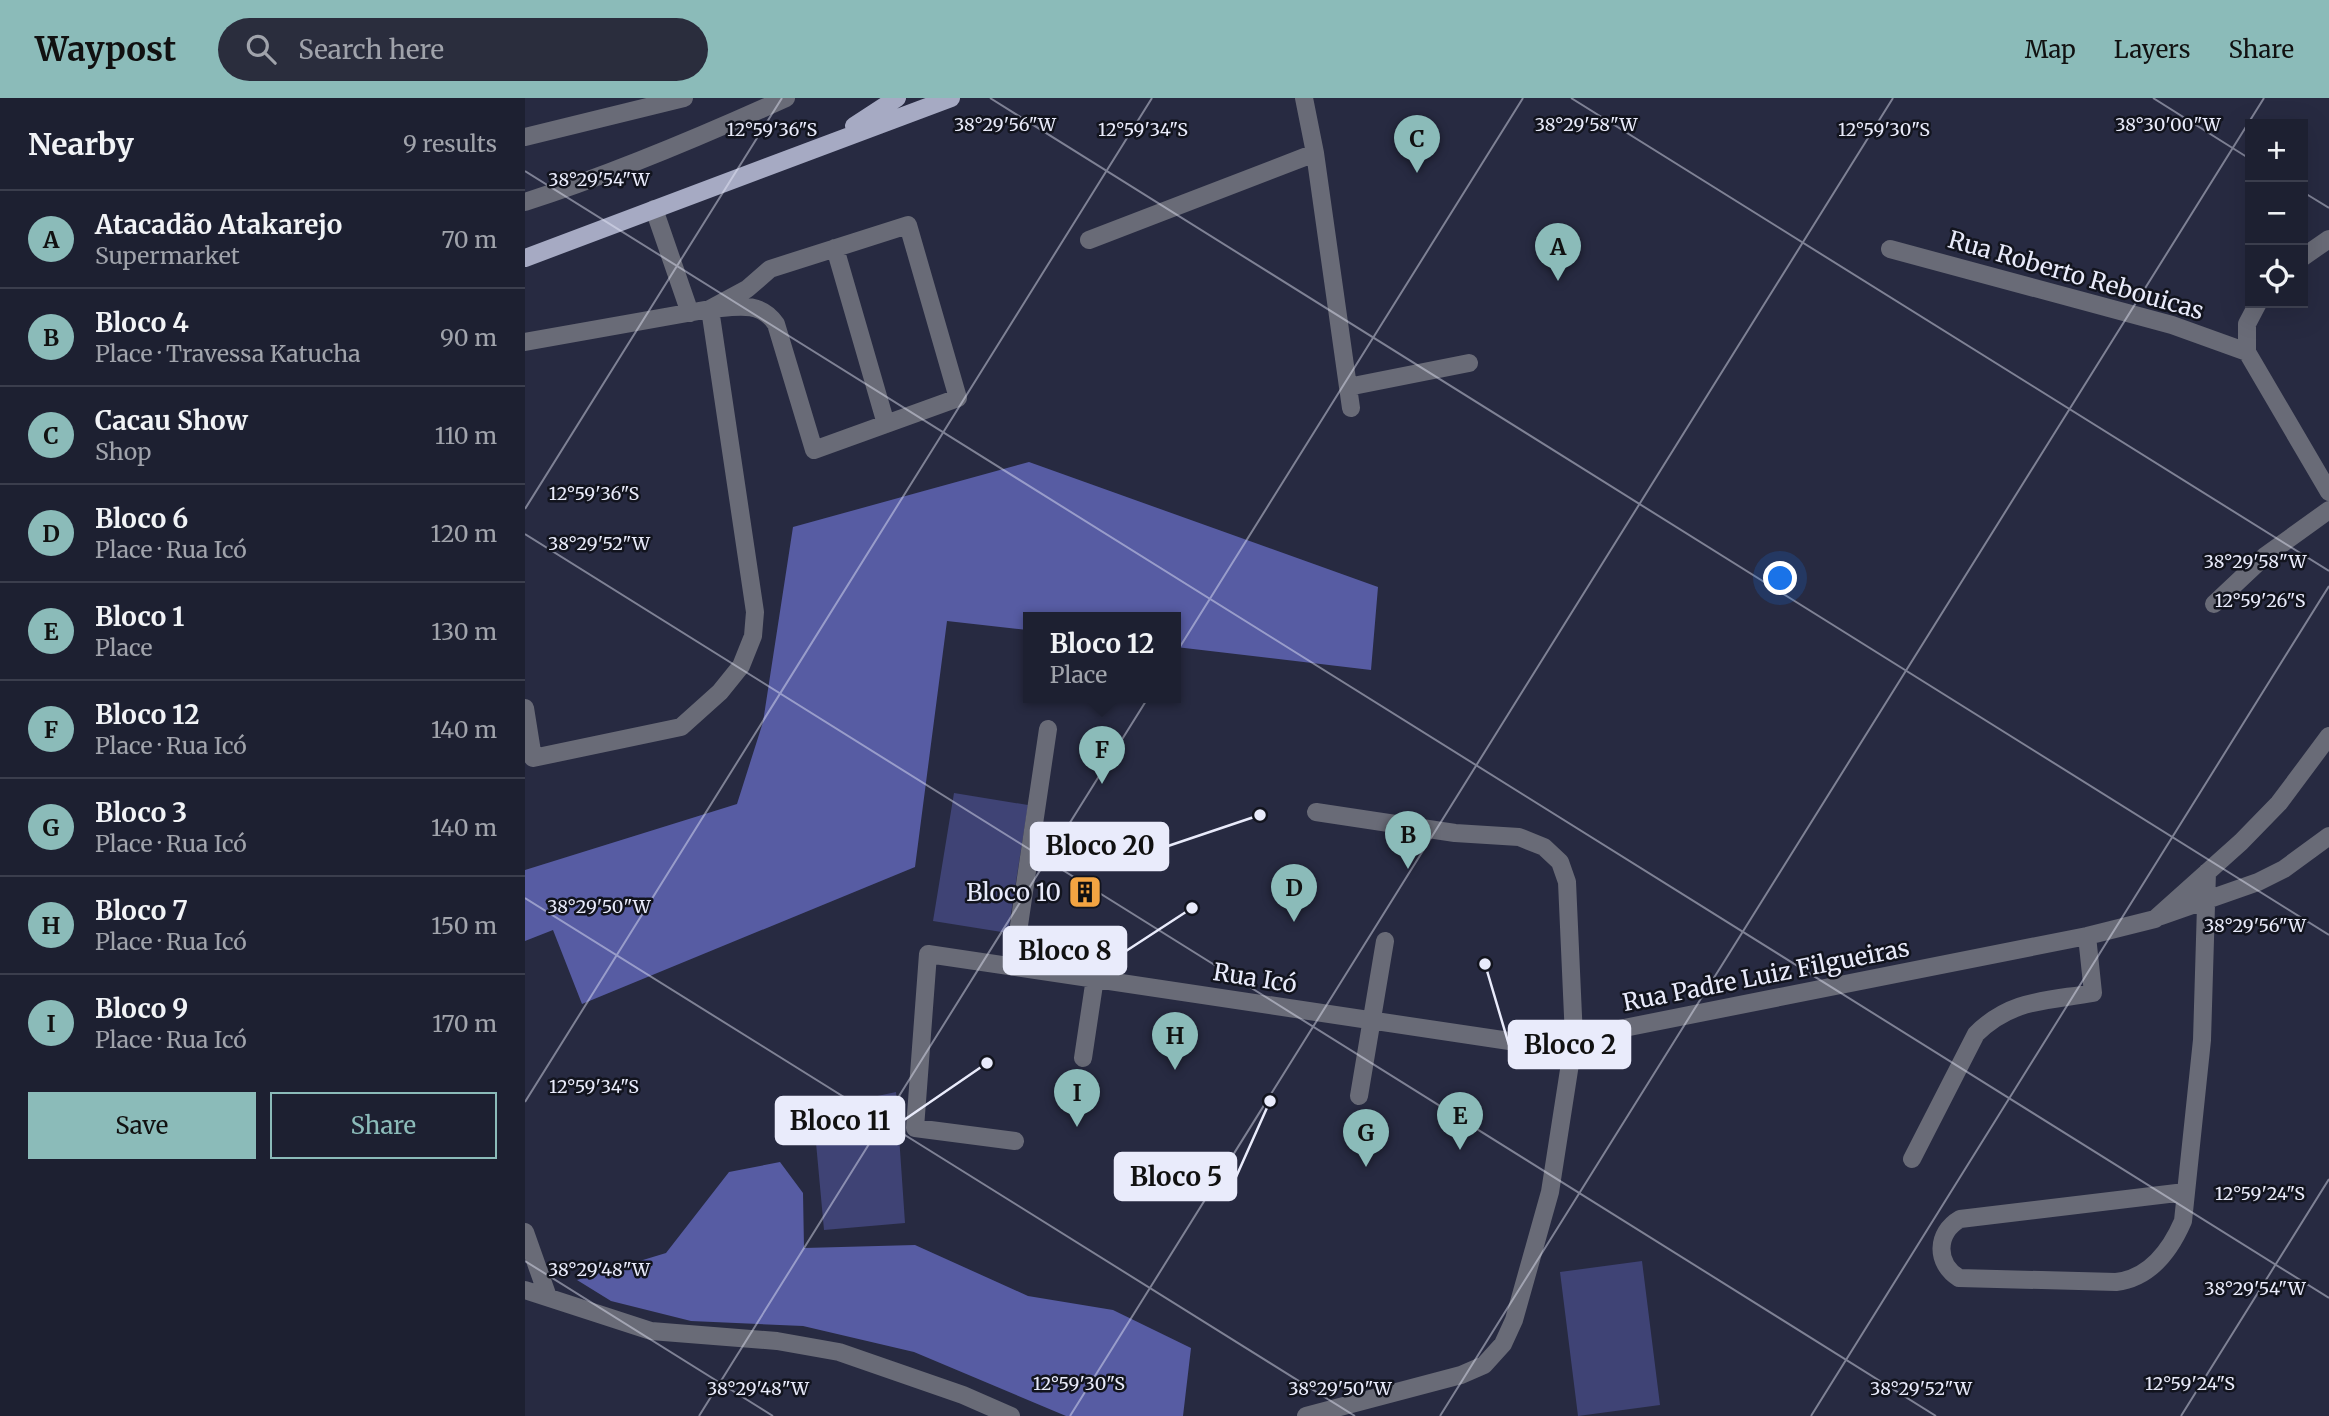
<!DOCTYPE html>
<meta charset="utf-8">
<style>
:root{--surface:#1d2031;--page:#2a2d3d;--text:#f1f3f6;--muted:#a0a3ab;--line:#3b3e4d;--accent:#8bbbb9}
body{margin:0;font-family:Merriweather,serif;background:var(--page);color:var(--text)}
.controls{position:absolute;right:21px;top:21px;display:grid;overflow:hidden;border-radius:0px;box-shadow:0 7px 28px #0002}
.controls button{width:63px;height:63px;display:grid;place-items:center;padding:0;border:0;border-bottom:2px solid var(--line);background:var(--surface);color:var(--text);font:35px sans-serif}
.you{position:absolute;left:1256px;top:481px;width:24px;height:24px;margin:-18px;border:5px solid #fff;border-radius:50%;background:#1a73e8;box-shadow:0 0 0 10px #1a73e833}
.badge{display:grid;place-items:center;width:46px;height:46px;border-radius:50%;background:var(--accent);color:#111;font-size:23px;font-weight:700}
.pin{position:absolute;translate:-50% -58px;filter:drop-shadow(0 2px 4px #0008)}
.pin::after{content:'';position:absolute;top:37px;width:24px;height:21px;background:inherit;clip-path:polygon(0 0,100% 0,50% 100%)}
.popup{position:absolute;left:498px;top:514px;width:158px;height:91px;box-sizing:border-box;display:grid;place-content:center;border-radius:0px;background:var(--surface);filter:drop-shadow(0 2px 5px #0005);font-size:23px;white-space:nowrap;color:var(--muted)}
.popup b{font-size:26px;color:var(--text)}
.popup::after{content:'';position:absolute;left:50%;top:100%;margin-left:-14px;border:14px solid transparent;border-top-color:var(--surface)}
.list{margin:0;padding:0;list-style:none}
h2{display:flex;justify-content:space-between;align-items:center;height:91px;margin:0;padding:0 28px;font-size:30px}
h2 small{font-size:23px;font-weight:400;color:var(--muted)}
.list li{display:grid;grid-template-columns:46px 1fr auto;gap:21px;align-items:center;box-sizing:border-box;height:98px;padding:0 28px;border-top:2px solid var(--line)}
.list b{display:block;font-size:26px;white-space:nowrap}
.list p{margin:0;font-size:23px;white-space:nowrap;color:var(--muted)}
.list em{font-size:23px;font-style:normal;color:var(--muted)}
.actions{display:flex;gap:14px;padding:21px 28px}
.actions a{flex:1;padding:16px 0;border:2px solid var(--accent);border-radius:0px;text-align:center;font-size:24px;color:var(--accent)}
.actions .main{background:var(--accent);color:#111}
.icon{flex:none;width:38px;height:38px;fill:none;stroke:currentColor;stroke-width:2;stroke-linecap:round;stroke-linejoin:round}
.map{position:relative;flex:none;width:1804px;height:1318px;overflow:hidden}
header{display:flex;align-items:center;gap:42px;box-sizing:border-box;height:98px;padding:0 35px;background:var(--accent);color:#111}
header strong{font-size:33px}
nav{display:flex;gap:38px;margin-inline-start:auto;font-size:24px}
.search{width:490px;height:63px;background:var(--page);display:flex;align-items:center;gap:18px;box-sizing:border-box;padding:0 24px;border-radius:38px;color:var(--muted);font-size:26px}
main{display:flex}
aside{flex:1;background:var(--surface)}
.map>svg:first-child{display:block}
.green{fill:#3f4375}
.forest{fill:#575ca3}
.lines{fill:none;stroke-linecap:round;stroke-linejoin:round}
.minor{stroke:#696b77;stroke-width:18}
.major{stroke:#a6aac3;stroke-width:18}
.ticks{fill:none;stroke:#e9ebfb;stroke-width:2;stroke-opacity:0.45}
.labels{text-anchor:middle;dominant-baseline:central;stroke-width:5;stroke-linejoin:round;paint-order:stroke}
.street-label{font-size:24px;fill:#e9ebfb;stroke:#12141e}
.poi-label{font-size:24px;fill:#e9ebfb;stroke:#12141e;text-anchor:end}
.ticks-label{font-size:18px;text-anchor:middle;fill:#e9ebfb;stroke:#12141e;stroke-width:5;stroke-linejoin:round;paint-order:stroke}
.leader{fill:none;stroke:#e9ebfb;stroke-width:2.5}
.callout-dot{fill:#e9ebfb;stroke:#12141e;stroke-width:2.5}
.callout{fill:#e9ebfb;stroke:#e9ebfb;stroke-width:2.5}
.callout-label{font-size:26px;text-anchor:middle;font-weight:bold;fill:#111}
</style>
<header>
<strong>Waypost</strong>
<div class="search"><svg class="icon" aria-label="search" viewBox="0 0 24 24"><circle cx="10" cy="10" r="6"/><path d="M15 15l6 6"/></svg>Search here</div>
<nav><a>Map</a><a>Layers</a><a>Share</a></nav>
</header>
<main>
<aside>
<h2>Nearby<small>9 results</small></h2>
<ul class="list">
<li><span class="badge">A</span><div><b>Atacadão Atakarejo</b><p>Supermarket</p></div><em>70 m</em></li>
<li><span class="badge">B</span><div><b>Bloco 4</b><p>Place · Travessa Katucha</p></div><em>90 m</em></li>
<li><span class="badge">C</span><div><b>Cacau Show</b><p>Shop</p></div><em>110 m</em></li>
<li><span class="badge">D</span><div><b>Bloco 6</b><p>Place · Rua Icó</p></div><em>120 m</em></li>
<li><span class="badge">E</span><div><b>Bloco 1</b><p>Place</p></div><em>130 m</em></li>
<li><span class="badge">F</span><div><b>Bloco 12</b><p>Place · Rua Icó</p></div><em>140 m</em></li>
<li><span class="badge">G</span><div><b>Bloco 3</b><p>Place · Rua Icó</p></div><em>140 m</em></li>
<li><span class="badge">H</span><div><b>Bloco 7</b><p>Place · Rua Icó</p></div><em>150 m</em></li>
<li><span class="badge">I</span><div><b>Bloco 9</b><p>Place · Rua Icó</p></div><em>170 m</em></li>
</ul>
<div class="actions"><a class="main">Save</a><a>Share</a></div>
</aside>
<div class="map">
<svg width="1804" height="1318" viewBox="0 0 1804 1318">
<rect width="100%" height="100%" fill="#272a41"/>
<path class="green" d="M429,695l74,12 -20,128 -75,-12z
M371,994l9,131 -81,7 -11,-120z
M1117,1163l18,144 -82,11 -18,-144z"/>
<path class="forest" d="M504,364l349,125 -7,83 -195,-23 -1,-29h-146l-1,12 -81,-9 -32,246 -333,137 -29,-74 -28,11v-71l212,-66 26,-82 30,-195z
M255,1064l23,31 1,55 111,-3 113,51 85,14 78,38 -8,68h-117l-152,-64 -111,-26 -112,-5 -80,-20 -34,-21 89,-27 63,-81z"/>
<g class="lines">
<path class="minor" d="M779,0l11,55 36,255
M0,39l159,-39
M0,104c90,-29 175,-65 261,-104
M129,111l36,104
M383,127l50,173 -144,52 -38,-126c-16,-24 -41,-17 -66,-15l37,-20 23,-20z
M564,142l226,-87
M310,150l51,176
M1365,151l282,76 75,27
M1778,159l26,-18
M1733,205l-11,21v28l82,140
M0,244l185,-33 45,303 -2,24 -12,30 -21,26 -39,35 -148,31 -8,-50
M823,289l121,-24
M1689,506l51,-48 64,-46
M1636,818l97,-34 26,-13 45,-33
M488,868l35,-237
M558,960l12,-80
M834,998l26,-155
M490,1043l-100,-13 13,-174 588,88 58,-4 -7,-156 -7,-20 -16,-15 -25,-10 -64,-4 -139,-21
M1387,1061l64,-125c35,-35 71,-33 117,-41l-6,-57
M1660,1094l-225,27c-24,14 -25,44 -1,59l157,4c34,-4 54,-31 67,-61l19,-181 5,-168
M0,1134l23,65
M0,1192l126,41 126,10 62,11 124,43 48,21
M781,1318l155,-41 23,-10 19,-21 11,-24 36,-128 24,-154 513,-102 68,-17 86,-77 38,-39 50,-67"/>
<path class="major" d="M329,28l43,-28
M0,160l426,-160"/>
</g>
<path class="ticks" d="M465,0l1339,837M1046,0l758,473M1628,0l97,61M0,73l1804,1127M1778,94l26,16M0,411l257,-411M0,436l1411,882M0,800l830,518M0,1004l627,-1004M0,1163l248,155M174,1318l824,-1318M545,1318l823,-1318M915,1318l824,-1318M1286,1318l518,-830M1656,1318l148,-237"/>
<defs>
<symbol id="building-square" viewBox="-11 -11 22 22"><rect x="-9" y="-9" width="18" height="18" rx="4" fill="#f3a442" stroke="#12141e"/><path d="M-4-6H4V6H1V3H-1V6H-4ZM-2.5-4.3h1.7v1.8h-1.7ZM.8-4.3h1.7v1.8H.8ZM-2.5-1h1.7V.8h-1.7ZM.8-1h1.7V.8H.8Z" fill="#111"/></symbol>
</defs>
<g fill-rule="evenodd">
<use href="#building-square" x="541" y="775" width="38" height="38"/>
</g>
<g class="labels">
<g class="street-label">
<text transform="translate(1551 177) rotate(16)">Rua Roberto Rebouicas</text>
<text transform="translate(1241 877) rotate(-11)">Rua Padre Luiz Filgueiras</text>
<text transform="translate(730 880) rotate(9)">Rua Icó</text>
</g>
<g class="poi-label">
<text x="536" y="794">Bloco 10</text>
</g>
</g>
<g class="ticks-label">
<text x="480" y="33">38°29'56"W</text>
<text x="1061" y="33">38°29'58"W</text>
<text x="1643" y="33">38°30'00"W</text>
<text x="247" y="38">12°59'36"S</text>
<text x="618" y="38">12°59'34"S</text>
<text x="1359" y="38">12°59'30"S</text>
<text x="74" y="88">38°29'54"W</text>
<text x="69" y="402">12°59'36"S</text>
<text x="74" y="452">38°29'52"W</text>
<text x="1730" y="470">38°29'58"W</text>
<text x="1735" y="509">12°59'26"S</text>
<text x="74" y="815">38°29'50"W</text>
<text x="1730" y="834">38°29'56"W</text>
<text x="69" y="995">12°59'34"S</text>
<text x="1735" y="1102">12°59'24"S</text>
<text x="74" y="1178">38°29'48"W</text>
<text x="1730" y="1197">38°29'54"W</text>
<text x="554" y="1292">12°59'30"S</text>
<text x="1665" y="1292">12°59'24"S</text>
<text x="233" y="1297">38°29'48"W</text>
<text x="815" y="1297">38°29'50"W</text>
<text x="1396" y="1297">38°29'52"W</text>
</g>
<path class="leader" d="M735 717L643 748M667 810L601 853M960 866L984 947M462 965L379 1022M745 1003L711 1079"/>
<g class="callout-dot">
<circle cx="735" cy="717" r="7"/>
<circle cx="667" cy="810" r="7"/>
<circle cx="960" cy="866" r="7"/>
<circle cx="462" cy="965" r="7"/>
<circle cx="745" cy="1003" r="7"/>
</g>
<g class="callout">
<rect x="506" y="725" width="137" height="47" rx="7"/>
<rect x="479" y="829" width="122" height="47" rx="7"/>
<rect x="984" y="923" width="121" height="47" rx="7"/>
<rect x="251" y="999" width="128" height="47" rx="7"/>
<rect x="590" y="1055" width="121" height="47" rx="7"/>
</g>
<g class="callout-label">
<text x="575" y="757">Bloco 20</text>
<text x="540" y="862">Bloco 8</text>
<text x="1045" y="956">Bloco 2</text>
<text x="315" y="1032">Bloco 11</text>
<text x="651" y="1088">Bloco 5</text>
</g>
</svg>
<div class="controls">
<button>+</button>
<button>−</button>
<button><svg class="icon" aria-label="locate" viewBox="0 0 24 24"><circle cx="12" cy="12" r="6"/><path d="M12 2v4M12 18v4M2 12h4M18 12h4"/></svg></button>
</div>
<div class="you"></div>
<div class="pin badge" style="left:1033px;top:183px">A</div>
<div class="pin badge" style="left:883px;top:771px">B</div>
<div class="pin badge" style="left:892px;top:75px">C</div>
<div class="pin badge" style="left:769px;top:824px">D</div>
<div class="pin badge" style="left:935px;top:1052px">E</div>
<div class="pin badge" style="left:577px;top:686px">F</div>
<div class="popup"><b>Bloco 12</b>Place</div>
<div class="pin badge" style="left:841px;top:1069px">G</div>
<div class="pin badge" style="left:650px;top:972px">H</div>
<div class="pin badge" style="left:552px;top:1029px">I</div>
</div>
</main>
